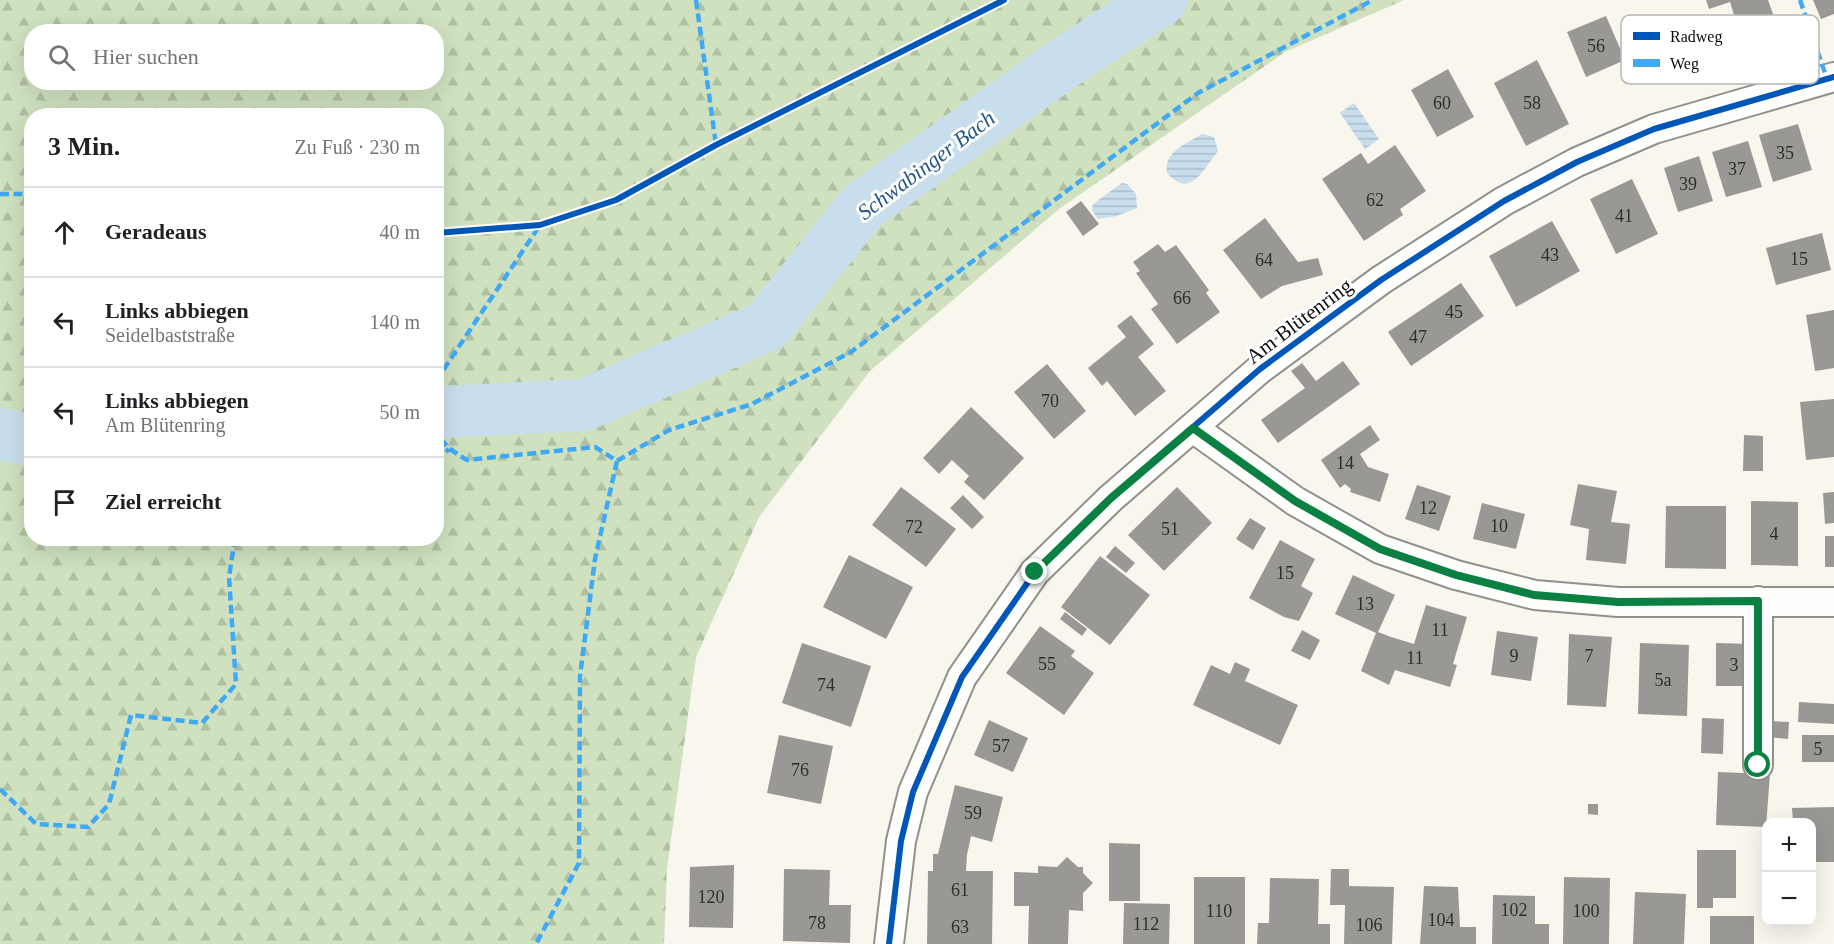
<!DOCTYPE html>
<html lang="de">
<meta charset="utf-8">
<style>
:root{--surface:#fff;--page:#f6f6f6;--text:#202124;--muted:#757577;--line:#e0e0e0}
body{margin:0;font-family:Georgia,serif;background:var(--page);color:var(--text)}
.controls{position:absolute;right:18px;bottom:18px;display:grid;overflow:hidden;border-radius:12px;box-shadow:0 6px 24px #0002}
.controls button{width:54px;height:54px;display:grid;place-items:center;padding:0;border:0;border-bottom:2px solid var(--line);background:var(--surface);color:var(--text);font:30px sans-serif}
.stop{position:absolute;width:18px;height:18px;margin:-14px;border:4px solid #0b8043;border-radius:50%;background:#fff}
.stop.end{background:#0b8043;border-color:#fff;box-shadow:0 2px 6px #0008}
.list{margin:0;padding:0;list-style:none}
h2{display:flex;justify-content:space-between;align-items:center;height:78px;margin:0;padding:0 24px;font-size:26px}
h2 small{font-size:20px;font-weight:400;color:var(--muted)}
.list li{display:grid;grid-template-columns:39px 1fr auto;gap:18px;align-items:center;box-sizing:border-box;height:90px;padding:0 24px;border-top:2px solid var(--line)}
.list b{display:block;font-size:22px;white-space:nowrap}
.list p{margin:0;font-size:20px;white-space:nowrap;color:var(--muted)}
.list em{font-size:20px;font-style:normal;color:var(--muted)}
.icon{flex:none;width:33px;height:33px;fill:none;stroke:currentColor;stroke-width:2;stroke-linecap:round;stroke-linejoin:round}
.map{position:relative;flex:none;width:1834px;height:944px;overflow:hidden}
.search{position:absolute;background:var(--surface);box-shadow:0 6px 24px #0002;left:24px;top:24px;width:420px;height:66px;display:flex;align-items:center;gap:15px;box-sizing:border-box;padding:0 21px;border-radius:24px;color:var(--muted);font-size:22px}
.panel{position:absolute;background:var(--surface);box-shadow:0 6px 24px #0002;left:24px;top:108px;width:420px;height:438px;border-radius:24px}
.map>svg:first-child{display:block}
.forest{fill:url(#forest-firs);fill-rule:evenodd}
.water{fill:url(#water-rules)}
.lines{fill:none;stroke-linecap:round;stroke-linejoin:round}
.river{stroke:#c9deed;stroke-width:52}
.building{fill:#9a9894}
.minor-casing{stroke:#91908c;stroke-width:32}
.minor{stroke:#fefefc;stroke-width:28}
.quiet{stroke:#3fa9f5;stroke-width:4.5;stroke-dasharray:9 4.5;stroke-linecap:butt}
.cycleway-casing{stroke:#fff;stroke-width:10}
.cycleway{stroke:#0057b8;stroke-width:6}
.route{stroke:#0b8043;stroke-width:8}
.labels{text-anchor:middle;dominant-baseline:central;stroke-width:6;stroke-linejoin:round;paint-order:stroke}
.number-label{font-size:18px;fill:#2e2e2c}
.street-label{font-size:21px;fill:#0a0a0a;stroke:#fff}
.water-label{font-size:22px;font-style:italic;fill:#25578a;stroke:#fff}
.key{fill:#fff;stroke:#b6b6b6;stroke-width:1.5}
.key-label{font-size:16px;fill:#0a0a0a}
</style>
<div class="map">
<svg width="1834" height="944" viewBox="0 0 1834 944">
<defs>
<pattern id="forest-firs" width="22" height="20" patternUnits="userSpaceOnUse" patternTransform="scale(1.5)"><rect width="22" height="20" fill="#cfe1bf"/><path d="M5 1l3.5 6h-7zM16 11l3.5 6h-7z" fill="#b0c0a3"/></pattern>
<pattern id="water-rules" width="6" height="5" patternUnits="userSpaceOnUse" patternTransform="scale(1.5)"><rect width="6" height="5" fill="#c9deed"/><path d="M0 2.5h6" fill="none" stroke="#abbdca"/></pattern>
</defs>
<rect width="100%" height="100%" fill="#f8f6ed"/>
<path class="forest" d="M0,0h1404l-119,52 -226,157 -189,162 -111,146 -63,140 -29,212 -3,75h-664zM32,32h404v50h-404zM32,116h404v422h-404z"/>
<path class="water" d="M1354,103l25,36 -14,10 -25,-36z
M1202,134l12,3 4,14c-14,17 -27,49 -51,22 -4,-21 19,-29 35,-39z
M1122,183l5,1 9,10 1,14 -20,8 -19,3 -6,-9 1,-6z"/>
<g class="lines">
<path class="river" d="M436,412l148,-7 183,-79 95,-119 198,-141 101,-66
M0,434l32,6"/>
</g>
<path class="building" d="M1706,0h62l8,22 -36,12 -10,-32 -21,7z
M1813,0h21v14l-13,5z
M1606,16l19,44 -39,17 -19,-45z
M1537,60l32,64 -43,22 -32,-63z
M1448,69l26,48 -37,20 -26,-47z
M1798,124l14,46 -39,12 -14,-47z
M1748,141l14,46 -36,10 -14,-45z
M1395,145l31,46 -26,18 3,6 -39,26 -42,-62 39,-26 7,11z
M1699,156l14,45 -35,11 -14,-44z
M1632,179l26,55 -42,20 -26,-55z
M1081,201l18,23 -16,12 -17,-24z
M1265,218l33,44 20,-4 5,17 -41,11 -21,13 -38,-49z
M1552,221l28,50 -64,36 -27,-51z
M1822,233l9,37 -55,15 -10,-37z
M1158,244l7,8 11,-7 33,45 -3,3 14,19 -43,32 -26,-35 7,-5 -22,-31 4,-2 -7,-9z
M1461,283l23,33 -73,50 -23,-34z
M1834,310v58l-19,3 -9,-56z
M1131,315l23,29 -16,13 28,34 -31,25 -28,-35 -5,5 -14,-18 38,-31 -9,-11z
M1343,361l17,23 -82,59 -17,-23 44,-32 -14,-17 11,-8 14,18z
M1047,364l39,47 -32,28 -40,-47z
M1834,399v58l-28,3 -6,-58z
M971,407l53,51 -40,42 -20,-18 5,-6 -17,-16 -13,14 -16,-16z
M1370,425l10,15 -20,14 8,13 21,7 -9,28 -30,-10 1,-3 -6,-5 -5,4 -19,-28z
M1744,435l19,1v35h-20z
M1578,484l39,7 -6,31 19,2 -4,40 -40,-4 3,-31 -19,-4z
M1417,485l34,11 -12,35 -34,-12z
M901,487l55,42 -30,38 -54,-42z
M1177,487l35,36 -48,48 -36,-36z
M1834,492v31l-9,1 -2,-31z
M963,495l21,22 -12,12 -22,-21z
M1751,501l47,1v64l-47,-1z
M1482,503l43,11 -9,35 -43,-10z
M1666,506h60v63l-61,-1z
M1250,518l16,10 -13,22 -17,-11z
M1825,536h9v31h-9z
M1280,540l35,19 -14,27 12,7 -14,28 -15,-4 -35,-19z
M1115,546l20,17 -9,10 -20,-16z
M849,555l64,32 -27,52 -63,-32z
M1100,556l50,39 -40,50 -49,-38z
M1353,575l42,20 -17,37 13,5 23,7 12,-39 41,12 -14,47 4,1 -7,22 -55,-17 -6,15 -28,-14 15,-38 -41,-19z
M1065,612l22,17 -5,7 -22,-17z
M1040,626l35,25 -4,5 23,17 -30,42 -58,-42z
M1302,630l18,10 -10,20 -19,-9z
M1497,631l41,6 -7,44 -40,-6z
M1569,634l43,3 -6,70 -39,-2z
M802,643l69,23 -20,61 -69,-24z
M1640,643l49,2 -2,71 -49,-2z
M1716,643l36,1v42h-36z
M1235,662l15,7 -5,12 53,24 -18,40 -87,-40 18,-40 19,9z
M1799,702l35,2v20l-36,-2z
M1702,718l22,1 -1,35 -22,-1z
M989,720l39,18 -15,34 -39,-17z
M1770,721l19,1 -1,17 -19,-2z
M779,735l54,11 -12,58 -54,-11z
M1802,735h32v27h-32z
M1718,772l52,2 -4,53 -50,-2z
M955,785l48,12 -11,45 -21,-6 -4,19 -1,16h27l-1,73h-65l1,-73h5v-17h5z
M1588,804h10v11l-10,-1z
M1834,807v55h-22v-40h-19l-1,-14z
M1109,843l31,1v57h-31z
M1697,850h39v48h-23v10h-16z
M1067,857l11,10h5v6l10,10 -10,10v18l-14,-1 -1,34h-40l1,-38h-15v-34l24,1v-7l19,1z
M734,865l-1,63 -44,-1 1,-60z
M784,869l46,1 -1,35h22l-1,38 -67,-2z
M1331,869h18v17l45,1 -2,57h-48l1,-39h-15z
M1194,877h51v67h-51z
M1564,877l46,1 -1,66h-46z
M1270,878l49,1 -1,45h12v20h-73l1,-21h11z
M1424,886l34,1 2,40h16v17h-56z
M1635,892l51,2 -2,50h-51z
M1493,895l42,1v28h14v20h-57z
M1124,903l46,1 -1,40h-46z
M1710,916h44v28h-44z"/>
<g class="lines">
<defs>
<path id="minor" d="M1193,428l102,73 85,48 76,26 79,20 83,7h216
M1758,601v164
M889,944l12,-103 12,-49 49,-115 73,-105 76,-74 149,-129 121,-89 123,-79 73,-39 77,-33 180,-52"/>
</defs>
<use href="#minor" class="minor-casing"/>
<use href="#minor" class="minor"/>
<path class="quiet" d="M696,0l20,145
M1800,0l27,79
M0,194h32
M436,381l104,-156
M436,426c4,18 16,25 31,34l128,-13 22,14 -22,98 -15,117 -1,187 -43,81
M436,461l13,-12
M617,461l52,-31 83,-26 99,-52 347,-259 175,-93
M0,789l36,35 52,3 21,-23 22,-89 71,8 34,-39 -7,-107 6,-39"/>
<defs>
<path id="cycleway" d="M436,233l104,-8 76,-25 100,-55 288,-145
M889,944l12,-103 12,-49 49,-115 73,-105 76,-74 149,-129 121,-89 123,-79 73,-39 77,-33 180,-52"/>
</defs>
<use href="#cycleway" class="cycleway-casing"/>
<use href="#cycleway" class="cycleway"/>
</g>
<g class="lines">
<path class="route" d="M1035,572l76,-74 82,-70 102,73 85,48 76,26 78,20 84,7 140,-1v164"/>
</g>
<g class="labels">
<g class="number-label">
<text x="1596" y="46">56</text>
<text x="1442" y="103">60</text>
<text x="1532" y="103">58</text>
<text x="1785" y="153">35</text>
<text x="1737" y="169">37</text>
<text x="1688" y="184">39</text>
<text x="1375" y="200">62</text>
<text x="1624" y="216">41</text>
<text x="1550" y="255">43</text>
<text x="1799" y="259">15</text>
<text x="1264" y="260">64</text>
<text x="1182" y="298">66</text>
<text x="1454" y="312">45</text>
<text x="1418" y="337">47</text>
<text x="1050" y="401">70</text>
<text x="1345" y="463">14</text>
<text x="1428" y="508">12</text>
<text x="1499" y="526">10</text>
<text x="914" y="527">72</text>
<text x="1170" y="529">51</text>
<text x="1774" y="534">4</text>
<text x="1285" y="573">15</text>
<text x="1365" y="604">13</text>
<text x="1440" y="630">11</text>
<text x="1514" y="656">9</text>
<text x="1589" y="656">7</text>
<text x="1415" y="658">11</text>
<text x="1047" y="664">55</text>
<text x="1734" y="665">3</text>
<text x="1663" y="680">5a</text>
<text x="826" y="685">74</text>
<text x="1001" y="746">57</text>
<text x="1818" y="749">5</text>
<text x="800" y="770">76</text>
<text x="973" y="813">59</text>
<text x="960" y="890">61</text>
<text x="711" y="897">120</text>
<text x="1514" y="910">102</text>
<text x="1219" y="911">110</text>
<text x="1586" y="911">100</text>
<text x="1441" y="920">104</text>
<text x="817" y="923">78</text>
<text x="1146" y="924">112</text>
<text x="1369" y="925">106</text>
<text x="960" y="927">63</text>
</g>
<g class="street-label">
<text transform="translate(1299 321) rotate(-37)">Am Blütenring</text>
</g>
<g class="water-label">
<text transform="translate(926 165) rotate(-37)">Schwabinger Bach</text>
</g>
</g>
<rect x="1621" y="15" width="198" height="69" rx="9" class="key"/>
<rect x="1633" y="32" width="27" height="8" fill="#0057b8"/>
<rect x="1633" y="59" width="27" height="8" fill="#3fa9f5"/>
<g class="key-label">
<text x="1670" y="42">Radweg</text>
<text x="1670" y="69">Weg</text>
</g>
</svg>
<div class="controls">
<button>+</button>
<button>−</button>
</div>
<div class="stop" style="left:1758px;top:765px"></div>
<div class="stop end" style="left:1035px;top:572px"></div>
<div class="search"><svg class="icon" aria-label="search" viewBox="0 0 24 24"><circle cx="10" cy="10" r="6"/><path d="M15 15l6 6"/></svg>Hier suchen</div>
<section class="panel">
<h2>3 Min.<small>Zu Fuß · 230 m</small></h2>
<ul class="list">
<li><svg class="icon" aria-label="ahead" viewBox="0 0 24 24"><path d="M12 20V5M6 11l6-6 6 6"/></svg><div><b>Geradeaus</b></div><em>40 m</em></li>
<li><svg class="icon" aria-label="left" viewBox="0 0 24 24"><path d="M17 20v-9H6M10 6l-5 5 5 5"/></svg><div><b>Links abbiegen</b><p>Seidelbaststraße</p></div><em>140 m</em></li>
<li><svg class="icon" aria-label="left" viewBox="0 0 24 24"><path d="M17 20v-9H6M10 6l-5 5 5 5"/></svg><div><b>Links abbiegen</b><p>Am Blütenring</p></div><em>50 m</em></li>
<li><svg class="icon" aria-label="arrive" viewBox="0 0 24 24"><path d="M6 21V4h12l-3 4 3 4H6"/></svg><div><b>Ziel erreicht</b></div></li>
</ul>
</section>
</div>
